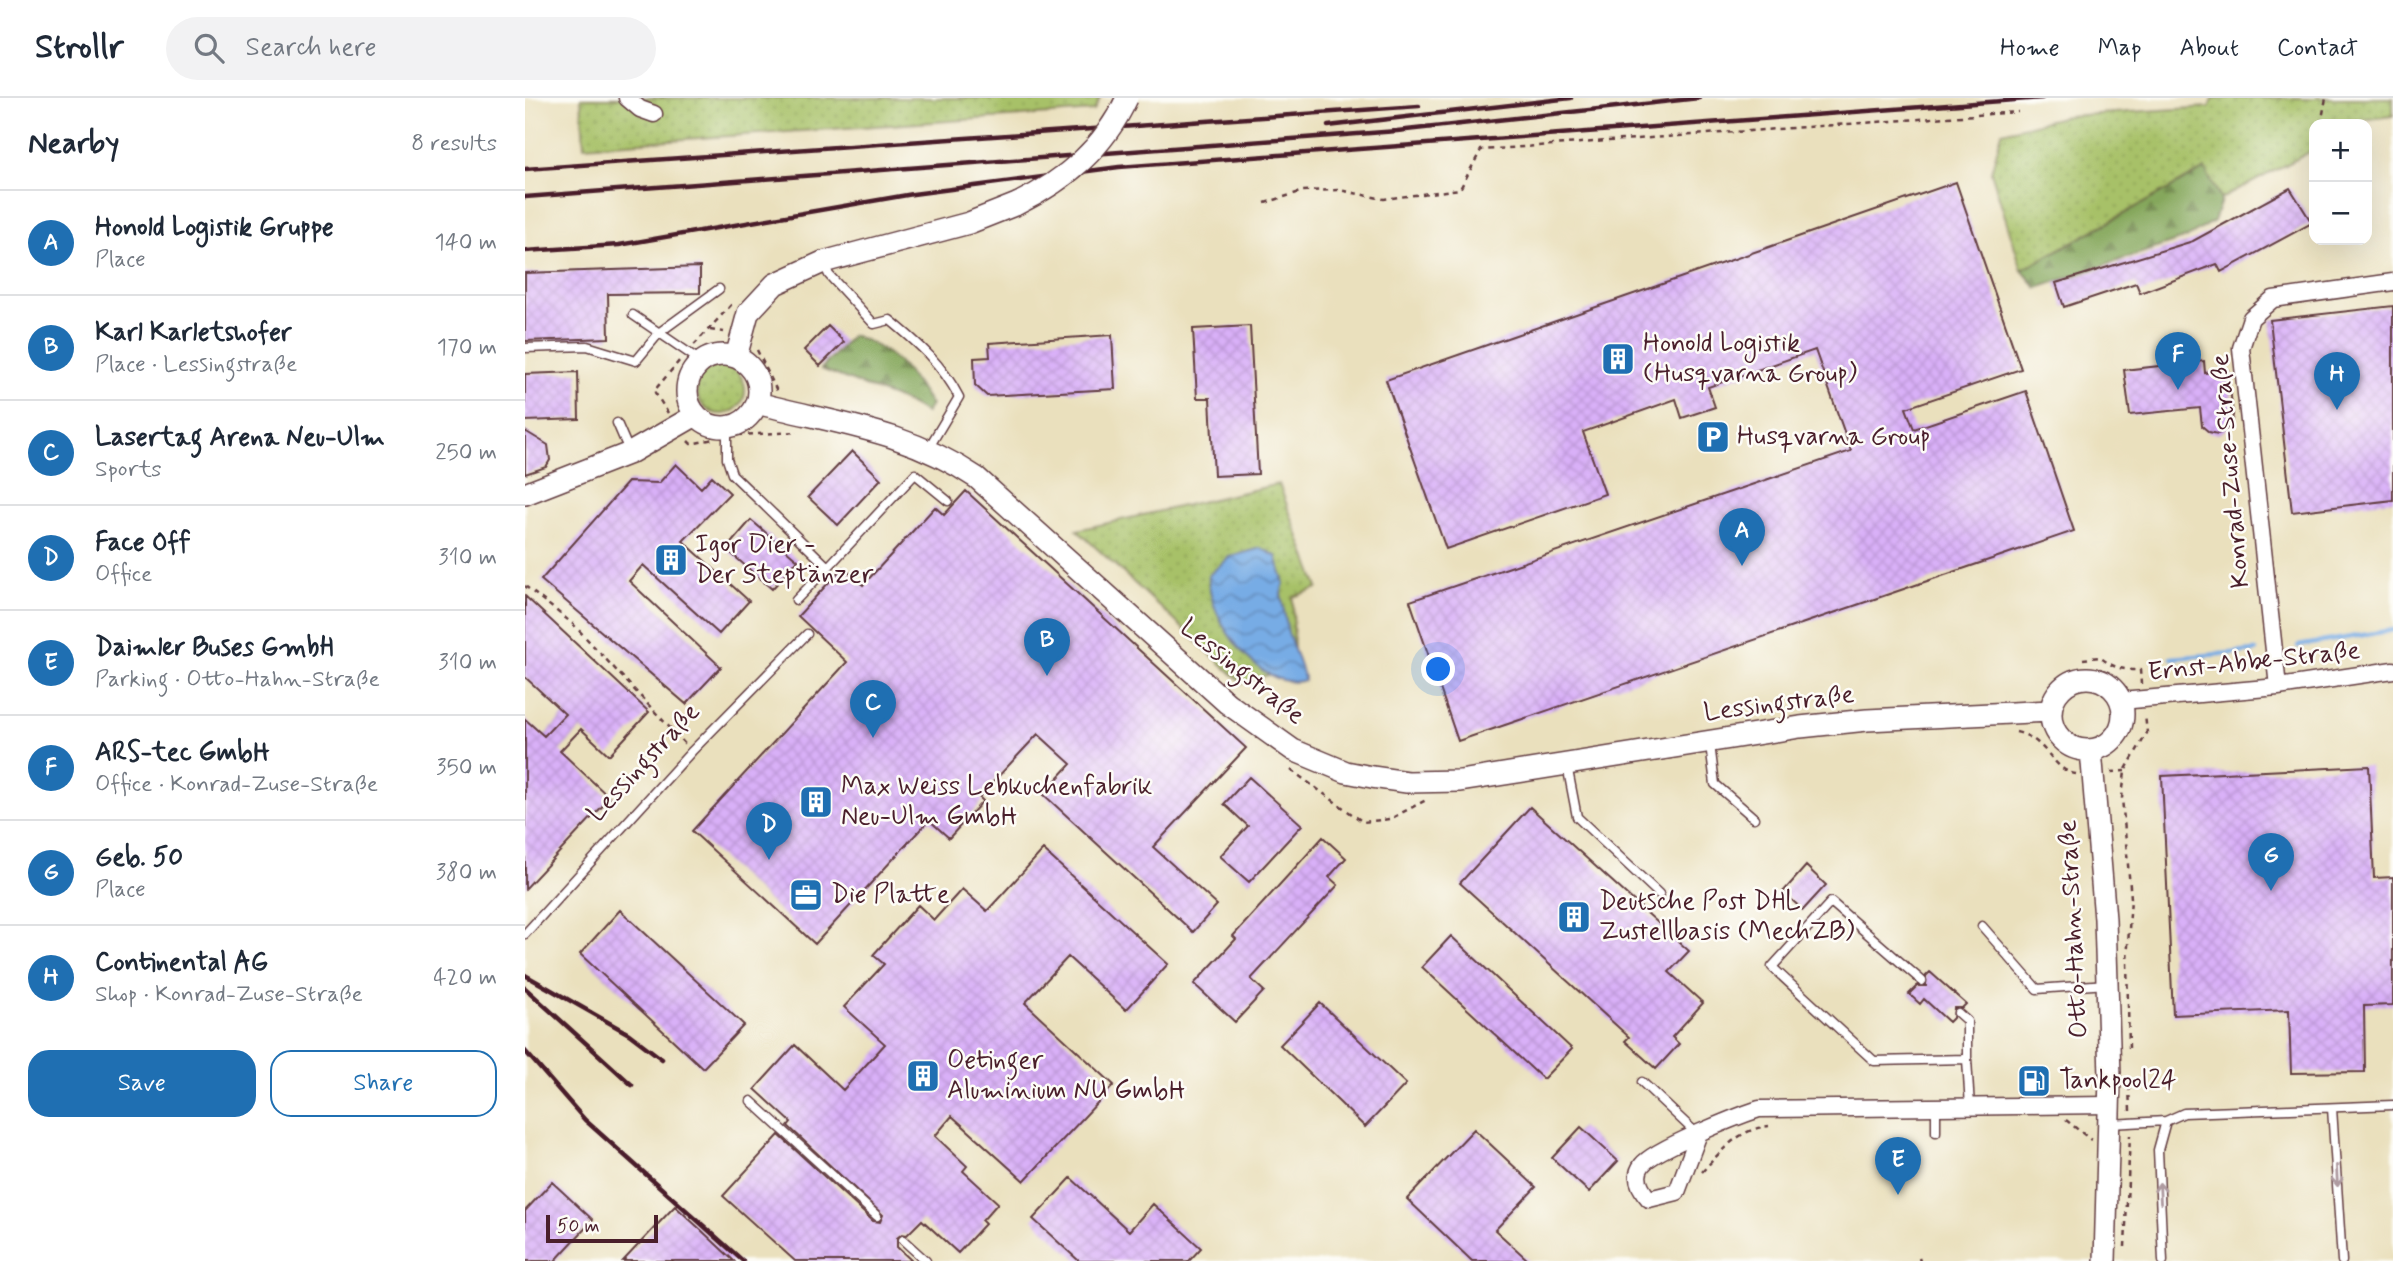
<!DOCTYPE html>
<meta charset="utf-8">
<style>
:root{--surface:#fff;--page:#f2f2f3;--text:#1f2937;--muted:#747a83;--line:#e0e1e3;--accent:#1f6fb2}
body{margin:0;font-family:Mynerve,sans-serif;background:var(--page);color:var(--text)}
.controls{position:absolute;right:21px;top:21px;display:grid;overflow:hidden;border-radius:14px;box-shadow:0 7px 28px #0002}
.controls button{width:63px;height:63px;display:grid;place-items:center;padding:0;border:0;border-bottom:2px solid var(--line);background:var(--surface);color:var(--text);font:35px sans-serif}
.scale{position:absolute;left:21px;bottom:18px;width:112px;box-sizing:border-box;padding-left:7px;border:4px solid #4a1f2b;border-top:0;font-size:19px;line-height:24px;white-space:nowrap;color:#4a1f2b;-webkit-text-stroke:5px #fdfcf7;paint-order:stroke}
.you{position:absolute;left:914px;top:572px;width:24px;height:24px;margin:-18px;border:5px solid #fff;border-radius:50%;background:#1a73e8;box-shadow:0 0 0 10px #1a73e833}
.badge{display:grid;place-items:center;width:46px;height:46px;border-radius:50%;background:var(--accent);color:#fff;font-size:23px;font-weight:700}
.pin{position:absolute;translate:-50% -58px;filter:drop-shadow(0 2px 4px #0008)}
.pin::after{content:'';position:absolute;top:37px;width:24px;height:21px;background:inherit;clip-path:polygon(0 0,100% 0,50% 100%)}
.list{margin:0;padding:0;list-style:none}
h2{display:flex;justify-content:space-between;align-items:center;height:91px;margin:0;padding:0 28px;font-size:30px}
h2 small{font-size:23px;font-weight:400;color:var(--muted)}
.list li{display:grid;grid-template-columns:46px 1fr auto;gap:21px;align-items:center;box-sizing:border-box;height:105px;padding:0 28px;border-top:2px solid var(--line)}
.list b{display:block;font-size:26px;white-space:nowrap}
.list p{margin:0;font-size:23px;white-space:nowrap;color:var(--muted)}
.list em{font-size:23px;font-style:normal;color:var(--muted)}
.actions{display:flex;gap:14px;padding:21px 28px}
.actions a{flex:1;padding:16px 0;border:2px solid var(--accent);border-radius:21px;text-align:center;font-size:24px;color:var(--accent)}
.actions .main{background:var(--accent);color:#fff}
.icon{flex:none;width:38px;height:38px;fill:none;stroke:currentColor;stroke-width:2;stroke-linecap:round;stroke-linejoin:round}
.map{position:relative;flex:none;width:1868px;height:1163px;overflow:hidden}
header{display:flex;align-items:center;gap:42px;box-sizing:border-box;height:98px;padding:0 35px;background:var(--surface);border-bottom:2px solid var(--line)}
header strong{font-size:33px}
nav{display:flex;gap:38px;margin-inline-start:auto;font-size:24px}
.search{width:490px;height:63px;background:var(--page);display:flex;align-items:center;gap:18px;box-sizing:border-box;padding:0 24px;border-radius:38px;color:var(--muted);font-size:26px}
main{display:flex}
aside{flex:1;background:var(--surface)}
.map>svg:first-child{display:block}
.grass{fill:url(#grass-dots);stroke:#78704a;stroke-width:2}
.forest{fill:url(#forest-firs);stroke:#686344;stroke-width:2}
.water{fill:url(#water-waves);stroke:#606688;stroke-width:2}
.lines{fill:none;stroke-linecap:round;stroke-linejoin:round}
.stream{stroke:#77ace5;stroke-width:4.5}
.building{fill:url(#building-cross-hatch)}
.lane-casing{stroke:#623c41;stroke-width:11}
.street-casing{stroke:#623c41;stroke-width:19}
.secondary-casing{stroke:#623c41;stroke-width:24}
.path{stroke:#623c41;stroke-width:2.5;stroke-dasharray:5 5;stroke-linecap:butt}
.lane{stroke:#fff;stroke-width:8}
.street{stroke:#fff;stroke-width:16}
.secondary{stroke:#fff;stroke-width:21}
.rail{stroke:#4a1f2b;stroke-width:4.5}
.secondary-bridge-casing{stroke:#623c41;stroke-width:24;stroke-linecap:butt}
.secondary-bridge{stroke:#fff;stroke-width:21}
.oneway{stroke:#ae9aa0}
.labels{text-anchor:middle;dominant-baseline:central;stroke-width:5;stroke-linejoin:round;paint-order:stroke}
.poi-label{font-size:26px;fill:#4a1f2b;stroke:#fdfcf7;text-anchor:start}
.street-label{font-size:26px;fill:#4a1f2b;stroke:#fdfcf7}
</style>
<header>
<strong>Strollr</strong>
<div class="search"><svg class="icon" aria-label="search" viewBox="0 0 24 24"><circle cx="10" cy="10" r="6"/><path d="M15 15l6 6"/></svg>Search here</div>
<nav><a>Home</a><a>Map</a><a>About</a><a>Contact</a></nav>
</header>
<main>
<aside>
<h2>Nearby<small>8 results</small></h2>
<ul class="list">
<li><span class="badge">A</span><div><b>Honold Logistik Gruppe</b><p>Place</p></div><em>140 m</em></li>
<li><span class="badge">B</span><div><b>Karl Karletshofer</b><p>Place · Lessingstraße</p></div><em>170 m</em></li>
<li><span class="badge">C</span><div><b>Lasertag Arena Neu-Ulm</b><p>Sports</p></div><em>250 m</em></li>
<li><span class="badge">D</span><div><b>Face Off</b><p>Office</p></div><em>310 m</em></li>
<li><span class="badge">E</span><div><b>Daimler Buses GmbH</b><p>Parking · Otto-Hahn-Straße</p></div><em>310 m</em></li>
<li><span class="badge">F</span><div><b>ARS-tec GmbH</b><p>Office · Konrad-Zuse-Straße</p></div><em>350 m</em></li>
<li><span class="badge">G</span><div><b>Geb. 50</b><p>Place</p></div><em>380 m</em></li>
<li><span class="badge">H</span><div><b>Continental AG</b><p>Shop · Konrad-Zuse-Straße</p></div><em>420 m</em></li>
</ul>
<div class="actions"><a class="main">Save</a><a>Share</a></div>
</aside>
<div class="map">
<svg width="1868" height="1163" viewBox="0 0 1868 1163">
<defs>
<pattern id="grass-dots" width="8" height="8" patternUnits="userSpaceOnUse" patternTransform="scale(1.75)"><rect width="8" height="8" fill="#a7c168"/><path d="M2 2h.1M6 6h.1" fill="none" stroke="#91a55a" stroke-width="1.8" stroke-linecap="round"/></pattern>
<pattern id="forest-firs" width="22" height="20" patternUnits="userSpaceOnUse" patternTransform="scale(1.75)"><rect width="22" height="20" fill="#85a75c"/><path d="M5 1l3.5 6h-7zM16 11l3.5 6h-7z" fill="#6f874c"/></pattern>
<pattern id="water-waves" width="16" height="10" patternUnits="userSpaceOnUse" patternTransform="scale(1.75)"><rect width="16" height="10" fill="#77ace5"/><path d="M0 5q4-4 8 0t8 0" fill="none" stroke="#648bba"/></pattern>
<pattern id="building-cross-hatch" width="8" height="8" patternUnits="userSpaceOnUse" patternTransform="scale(1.75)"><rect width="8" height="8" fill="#d9b0f8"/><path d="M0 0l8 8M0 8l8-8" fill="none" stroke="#bc97d5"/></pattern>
</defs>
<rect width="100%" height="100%" fill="#fdfcf7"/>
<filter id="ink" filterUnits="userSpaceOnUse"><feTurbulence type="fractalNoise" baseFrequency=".0143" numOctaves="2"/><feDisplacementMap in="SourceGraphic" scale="14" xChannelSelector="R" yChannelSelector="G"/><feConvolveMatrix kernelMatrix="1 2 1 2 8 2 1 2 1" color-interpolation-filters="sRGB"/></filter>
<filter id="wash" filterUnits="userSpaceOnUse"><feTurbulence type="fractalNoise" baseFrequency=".00686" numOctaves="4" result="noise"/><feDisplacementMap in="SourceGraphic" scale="28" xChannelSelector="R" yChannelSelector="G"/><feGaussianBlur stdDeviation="1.57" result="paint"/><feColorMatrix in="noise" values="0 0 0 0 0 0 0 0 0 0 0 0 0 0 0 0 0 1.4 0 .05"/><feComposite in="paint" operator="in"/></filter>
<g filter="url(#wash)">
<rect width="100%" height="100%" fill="#eae0bd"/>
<path class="grass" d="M56,0h519l-6,13 -510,35z
M1689,0h179v18c-28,3 -51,8 -79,8v26l-93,49 -16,-30 -183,101 -31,-98 11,-40 64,-16 143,-9z
M172 292a24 24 0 1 1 48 0a24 24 0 1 1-48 0Z
M754,386l39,104 -25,9 1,70 -52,16 -165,-153z"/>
<path class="forest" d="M1680,71l16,31 -7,21 -28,17 -149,50 -15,-18z
M327,237c42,15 56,35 79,70l-5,8 -22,-12 -83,-32z"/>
<path class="water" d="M736,450l15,8 8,27 -3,11 7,39 17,47c-45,14 -100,-65 -96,-105l20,-18z"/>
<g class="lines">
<path class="stream" d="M1773,548l95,-16
M1647,560l84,-7"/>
</g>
<g id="blocks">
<path class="building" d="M1431,84l65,187 -115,39 8,21 112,-38 48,140 -616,210 -48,-140 441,-150 -36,-101 -107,37 7,20 -33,11 -6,-19 -93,33 22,62 -159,55 -60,-169z
M1765,90l22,35 -91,49 -4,-8 -77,29 -4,-10 -72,24 -8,-24 137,-42z
M175,169v26l-92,1 1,44 -84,3v-68z
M1868,208v194l-101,12 -22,-192z
M303,228l16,16 -24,24 -16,-16z
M725,228l8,148 -44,2 -4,-78h-13l-4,-69z
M587,237l3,54 -128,7 -12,-11 -1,-27 16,-1 -1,-14z
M1679,263l1,12 23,-3 5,45 -2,10 -6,5 -7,4 -9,-2 -7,-6 -2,-18 -70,7 -6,-45z
M53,274l1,47 -54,2v-47z
M0,333l23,14 2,15 -4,7 -21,7z
M327,353l29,28 -43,46 -30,-28z
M151,366l25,24 11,-12 18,17 -47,48 66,60 -30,33 -76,-69 -14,16 92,86 -35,37 -145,-124 87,-98 31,1z
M441,393l280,257 -93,99 64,58 -24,27 -150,-138 28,-30 -33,-30 -59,63 4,4 -34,37 -20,-18 -114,124 -123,-113 155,-169 -49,-46 45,-49 20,18 72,-78 9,8z
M226,422l47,40 -26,29 -46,-40z
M0,498l124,116 -40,43 -28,-26 -21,22 50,47 -85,91v-170l19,17 21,-22 -40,-37z
M1844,668l5,112 19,-1v128l-29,1 1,66 -74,1 -2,-63 -116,5 -11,-239z
M724,679l53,48 -53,57 -29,-26 28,-30 -24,-22z
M1005,709l159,144 -20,21 34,31 -31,34 7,7 -23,25 -31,-28 4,-4 -169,-154z
M798,739l23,21 -17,19 9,8 -87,94 13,12 -29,31 -41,-38 42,-45 -3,-3z
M518,752l125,114 -42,46 -58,-53 -43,46 89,82 -90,96 -72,-65 -17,20 32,30 -4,5 35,32 -16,18 3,3 -27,29 -36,-33 -15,15 -5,-1 -5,4v9l15,14h-117l-72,-65 56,-61 94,86 7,1 3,-7 -95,-89 3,-4 -36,-33 40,-44 48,45 42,-46 -41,-37 40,-43 -11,-9 45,-50 16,15 28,-31 25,22z
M1281,768l20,19 -23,25 -20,-18z
M95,812l124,115 -41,43 -123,-114z
M926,838l121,113 -29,30 -121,-112z
M1405,874l36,32 -4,4h-8l-1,10 -4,4 -25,-23 -4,5 -11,-10 8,-8h9v-10z
M795,905l86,81 -41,43 -85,-82z
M1056,1029l37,34 -29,31 -37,-34z
M949,1031l62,58 -41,43 34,31h-57l-65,-62z
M546,1080l58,53 24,-27 48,44 -12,13h-110l-46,-42z
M27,1084l41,38 -38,41h-30v-50z
M150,1108l25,23 34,32h-111z"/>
</g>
</g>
<g filter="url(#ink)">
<use href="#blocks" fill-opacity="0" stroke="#623c41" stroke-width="2"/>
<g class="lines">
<defs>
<path id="lane" d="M299,166l5,11 45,49 16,-4c28,23 52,44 69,77l-31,52
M108,217l69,47
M0,250l62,-2 49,15 24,-29 59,-43
M92,325l13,30
M202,329v32l5,15 96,93 87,-93 33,27
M271,502l32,-33
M1185,646l5,40 39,34
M1042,667l10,52 82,77
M1457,828l55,63 70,-5
M0,836l167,-183 115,-117
M1397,883l-91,-79 -59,65 102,94 93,-2 3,48
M1433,915l9,8v38
M1117,984l54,51
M226,1003l126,115
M1807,1010l10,153
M1585,1026l56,-3 18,-8 209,-8
M1411,1034v-25
M378,1142l23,21
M1638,1163l-5,-111 8,-29"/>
<path id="street" d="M102,0l13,11 14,5
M1753,589l-37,-339 10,-30 22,-19 120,-17
M1596,603l157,-14 115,-17
M1173,1038l-21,56 -28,7c-8,-9 -16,-22 -7,-34 12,-16 96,-49 117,-56l351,-4"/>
<path id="secondary" d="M162 293a36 36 0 1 1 72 0a36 36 0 1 1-72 0Z
M211,259l12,-44 27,-29 48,-22 146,-39 48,-19
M232,305c80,21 149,27 220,75l250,225 66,47 53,22 26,5 35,5 53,-1 340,-54 67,-7 184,-9
M0,396l105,-41 66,-38
M1526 616a36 36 0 1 1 72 0a36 36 0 1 1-72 0Z
M1566,652l14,169 5,157 -5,185"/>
</defs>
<use href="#lane" class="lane-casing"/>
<use href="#street" class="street-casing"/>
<use href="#secondary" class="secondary-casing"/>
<path class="path" d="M1796,26l5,-26
M740,105l38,-12 36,-1 45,9 76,-10 21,-39 537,-38
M185,232l14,2
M169,247l38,-41
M232,252l20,41
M143,315l-14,-22 26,-31
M213,337l60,-3
M163,343l3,3 23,-5
M0,488l48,38 112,120
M1558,561l17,-2c13,11 23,13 40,13l1,14
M1491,634c32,7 35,38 60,42
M766,672l72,52 27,-3 36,-19
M1586,674l14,-1
M1604,950l-2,-87 4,-63 -9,-100 3,-27 22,-38 -2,-18
M1604,988l1,25
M1541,1022l25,20
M1177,1074c20,-22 37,-43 67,-46
M1600,1149l5,-112
M1394,1160l1,3"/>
<use href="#lane" class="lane"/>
<use href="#street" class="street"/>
<use href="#secondary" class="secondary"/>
<path class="rail" d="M803,28l243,-28
M0,71l894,-63
M0,99l872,-66 302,-33
M0,153l94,-6 294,-51 206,-27 923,-69
M0,877l104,59 33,25
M0,890l107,97
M0,953l60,69 158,141"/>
<defs>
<path id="secondary-bridge" d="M492,106c49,-24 87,-56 110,-106"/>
</defs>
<use href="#secondary-bridge" class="secondary-bridge-casing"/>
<use href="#secondary-bridge" class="secondary-bridge"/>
</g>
<defs><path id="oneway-shaft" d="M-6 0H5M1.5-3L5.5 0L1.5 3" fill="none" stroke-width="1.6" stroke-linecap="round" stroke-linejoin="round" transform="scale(1.75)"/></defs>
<g class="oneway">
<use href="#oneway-shaft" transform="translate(1812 1078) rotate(87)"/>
<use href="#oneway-shaft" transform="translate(1635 1095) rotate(-93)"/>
</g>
</g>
<defs>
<symbol id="building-square" viewBox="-11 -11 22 22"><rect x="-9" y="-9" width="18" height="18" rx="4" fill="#1f6fb2" stroke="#fdfcf7"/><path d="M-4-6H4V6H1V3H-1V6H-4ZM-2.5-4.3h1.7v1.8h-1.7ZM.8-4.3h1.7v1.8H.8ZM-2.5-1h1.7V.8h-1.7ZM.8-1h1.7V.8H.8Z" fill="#fff"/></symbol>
<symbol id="parking-square" viewBox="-11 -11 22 22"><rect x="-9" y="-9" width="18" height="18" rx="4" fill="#1f6fb2" stroke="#fdfcf7"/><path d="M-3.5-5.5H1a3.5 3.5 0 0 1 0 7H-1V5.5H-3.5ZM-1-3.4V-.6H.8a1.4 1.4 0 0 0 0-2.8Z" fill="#fff"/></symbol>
<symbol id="office-square" viewBox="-11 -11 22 22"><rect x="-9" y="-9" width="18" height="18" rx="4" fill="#1f6fb2" stroke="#fdfcf7"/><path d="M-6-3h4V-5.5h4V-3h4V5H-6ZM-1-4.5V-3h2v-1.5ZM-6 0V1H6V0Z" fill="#fff"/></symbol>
<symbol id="fuel-square" viewBox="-11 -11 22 22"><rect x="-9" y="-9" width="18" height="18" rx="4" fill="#1f6fb2" stroke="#fdfcf7"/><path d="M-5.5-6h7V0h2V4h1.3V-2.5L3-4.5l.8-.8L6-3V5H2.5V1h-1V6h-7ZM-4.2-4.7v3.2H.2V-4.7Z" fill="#fff"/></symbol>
</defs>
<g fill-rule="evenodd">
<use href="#building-square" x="1074" y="242" width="38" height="38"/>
<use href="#parking-square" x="1169" y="320" width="38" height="38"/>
<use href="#building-square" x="127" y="443" width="38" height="38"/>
<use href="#building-square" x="272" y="685" width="38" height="38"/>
<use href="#office-square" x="262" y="778" width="38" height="38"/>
<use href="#building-square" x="1030" y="800" width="38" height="38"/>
<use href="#building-square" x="379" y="959" width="38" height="38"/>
<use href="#fuel-square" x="1490" y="964" width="38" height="38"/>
</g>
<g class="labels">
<g class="poi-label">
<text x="1118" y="246">Honold Logistik<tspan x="1118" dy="30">(Husqvarna Group)</tspan></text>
<text x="1212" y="339">Husqvarna Group</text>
<text x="170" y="447">Igor Dier -<tspan x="170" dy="30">Der Steptänzer</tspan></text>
<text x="316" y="689">Max Weiss Lebkuchenfabrik<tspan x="316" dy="30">Neu-Ulm GmbH</tspan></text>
<text x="306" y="797">Die Platte</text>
<text x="1074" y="804">Deutsche Post DHL<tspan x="1074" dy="30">Zustellbasis (MechZB)</tspan></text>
<text x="422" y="963">Oetinger<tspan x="422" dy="30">Aluminium NU GmbH</tspan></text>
<text x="1534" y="983">Tankpool24</text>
</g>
<g class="street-label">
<text transform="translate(1706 373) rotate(-95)">Konrad-Zuse-Straße</text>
<text transform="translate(1729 564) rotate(-6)">Ernst-Abbe-Straße</text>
<text transform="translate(717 574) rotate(39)">Lessingstraße</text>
<text transform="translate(1254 606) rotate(-7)">Lessingstraße</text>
<text transform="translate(119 665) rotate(-47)">Lessingstraße</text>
<text transform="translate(1549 831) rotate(-93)">Otto-Hahn-Straße</text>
</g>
</g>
</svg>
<div class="controls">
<button>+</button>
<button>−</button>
</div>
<div class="scale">50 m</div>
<div class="you"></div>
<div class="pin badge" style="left:1217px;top:468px">A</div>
<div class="pin badge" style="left:522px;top:578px">B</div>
<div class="pin badge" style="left:348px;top:640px">C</div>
<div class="pin badge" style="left:244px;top:762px">D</div>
<div class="pin badge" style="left:1373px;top:1097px">E</div>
<div class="pin badge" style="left:1653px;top:292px">F</div>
<div class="pin badge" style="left:1746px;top:793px">G</div>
<div class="pin badge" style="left:1812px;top:312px">H</div>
</div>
</main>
